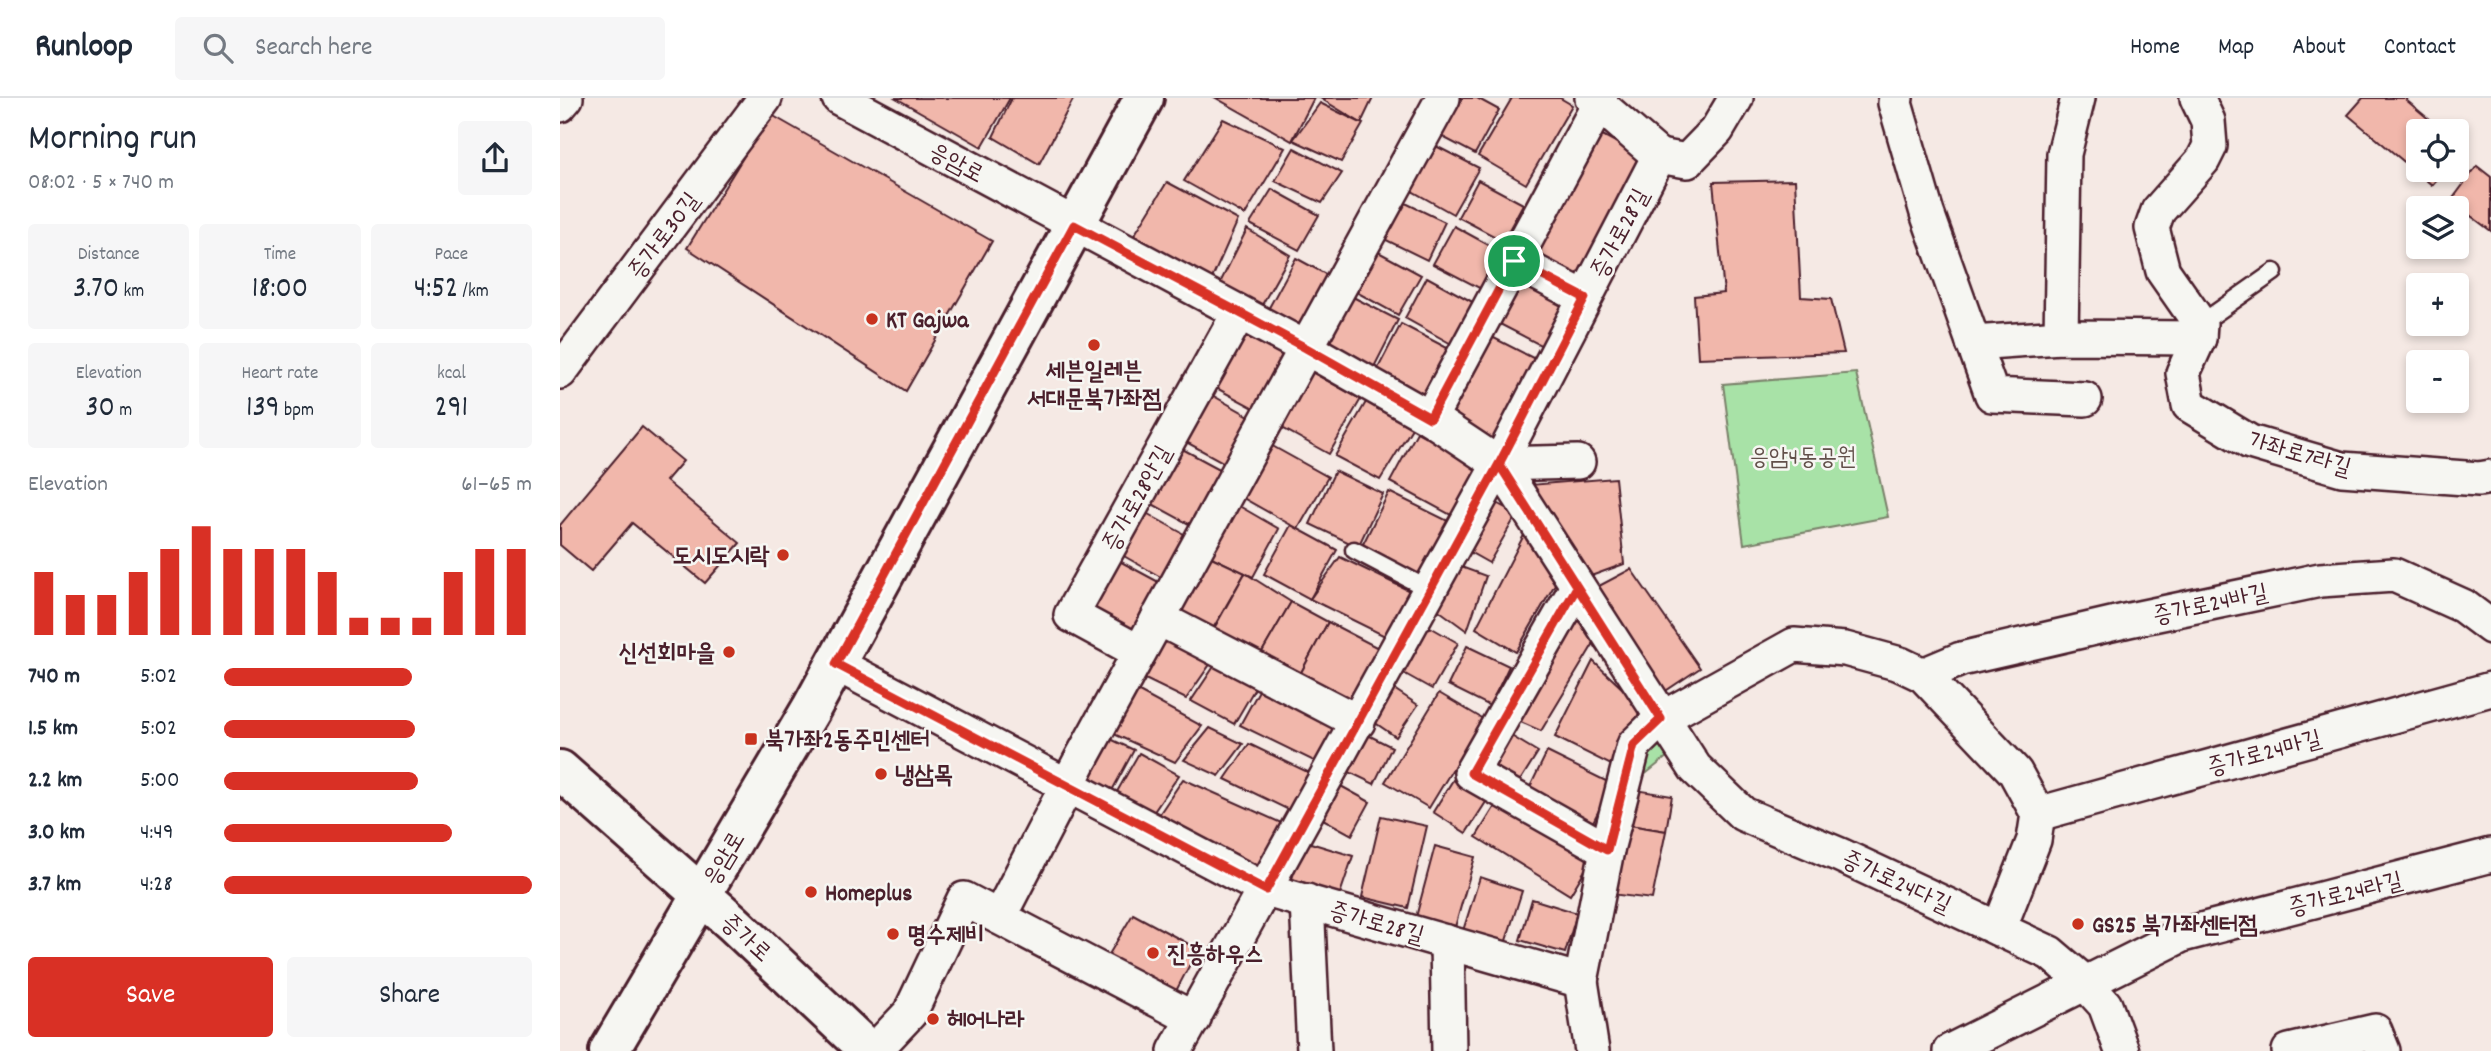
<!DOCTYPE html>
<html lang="en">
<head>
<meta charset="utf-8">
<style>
  body { margin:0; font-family:Dekko,"Poor Story",sans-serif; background:#f6f6f7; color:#1f2937; height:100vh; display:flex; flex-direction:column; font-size:26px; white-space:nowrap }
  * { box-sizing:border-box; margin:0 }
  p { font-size:23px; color:#747a83 }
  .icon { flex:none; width:38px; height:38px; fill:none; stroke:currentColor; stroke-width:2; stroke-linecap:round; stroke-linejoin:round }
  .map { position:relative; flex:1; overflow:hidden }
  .details { display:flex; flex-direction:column; background:#fff; width:560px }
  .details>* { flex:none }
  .tools { position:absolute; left:1846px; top:21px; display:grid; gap:14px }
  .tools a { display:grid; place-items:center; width:63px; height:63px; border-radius:7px; background:#fff; box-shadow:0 4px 10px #0003; font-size:35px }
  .pin { position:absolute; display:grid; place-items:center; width:60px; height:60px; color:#fff; margin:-30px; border:4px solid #fff; border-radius:50%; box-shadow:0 2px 7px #0007 }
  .round { display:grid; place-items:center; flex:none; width:74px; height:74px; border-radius:7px; background:#f6f6f7 }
  .headline { display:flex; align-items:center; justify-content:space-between; height:119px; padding:0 28px }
  h1 { font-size:38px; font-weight:600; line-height:52px }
  .figures { display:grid; grid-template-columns:repeat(3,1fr); gap:10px; height:119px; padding:7px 28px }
  .figures div { display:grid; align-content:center; border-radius:7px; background:#f6f6f7; text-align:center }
  .figures b { font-size:30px; font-weight:600 }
  .figures small { font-size:19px; font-weight:400 }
  .figures p { font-size:19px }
  .chart { height:196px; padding:14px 28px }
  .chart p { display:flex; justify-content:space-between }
  .chart svg { width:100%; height:126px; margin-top:7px; stroke:#d93025; stroke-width:6 }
  .button { display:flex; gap:14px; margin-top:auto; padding:14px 28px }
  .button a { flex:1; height:80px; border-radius:7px; background:#d93025; color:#fff; font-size:28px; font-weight:600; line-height:80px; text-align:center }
  .button a+a { background:#f6f6f7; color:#1f2937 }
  ul { padding:0 28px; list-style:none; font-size:23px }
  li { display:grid; grid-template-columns:112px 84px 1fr; align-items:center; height:52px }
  li i { height:18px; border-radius:9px; background:#d93025 }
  header { display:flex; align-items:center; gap:42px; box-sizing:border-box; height:98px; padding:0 35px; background:#fff; border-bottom:2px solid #e0e1e3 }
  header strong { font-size:33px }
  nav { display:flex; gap:38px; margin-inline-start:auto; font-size:24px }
  .search { width:490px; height:63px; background:#f6f6f7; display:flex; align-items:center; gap:18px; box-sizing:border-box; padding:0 24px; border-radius:7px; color:#747a83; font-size:26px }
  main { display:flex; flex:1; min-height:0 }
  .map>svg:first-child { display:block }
  .green { fill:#a8e2a7; stroke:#798069; stroke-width:2 }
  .building { fill:#f1b7ab; stroke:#4a1f2b; stroke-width:2 }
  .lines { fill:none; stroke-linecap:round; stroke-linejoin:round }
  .lane-casing { stroke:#4a1f2b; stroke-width:21 }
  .street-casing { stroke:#4a1f2b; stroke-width:38 }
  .secondary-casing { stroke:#4a1f2b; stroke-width:44 }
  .lane { stroke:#f6f6f2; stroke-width:16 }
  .street { stroke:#f6f6f2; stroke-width:33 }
  .secondary { stroke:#f6f6f2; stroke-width:38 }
  .route-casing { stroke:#fff; stroke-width:14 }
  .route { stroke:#d93025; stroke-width:9 }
  .poi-dot { fill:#c8321e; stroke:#f6f6f2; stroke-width:2.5 }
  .labels { text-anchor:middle; stroke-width:5; stroke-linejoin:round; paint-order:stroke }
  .street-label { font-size:24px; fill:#4a1f2b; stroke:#f6f6f2 }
  .poi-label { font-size:24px; font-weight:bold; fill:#4a1f2b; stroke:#f6f6f2; text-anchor:start }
  .park-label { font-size:24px; fill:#62504a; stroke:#f6f6f2 }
</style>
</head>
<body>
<header>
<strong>Runloop</strong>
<div class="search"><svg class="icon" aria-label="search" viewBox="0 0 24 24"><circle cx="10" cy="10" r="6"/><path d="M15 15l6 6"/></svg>Search here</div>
<nav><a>Home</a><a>Map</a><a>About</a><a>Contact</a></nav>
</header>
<main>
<section class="details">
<div class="headline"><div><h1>Morning run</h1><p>08:02 · 5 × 740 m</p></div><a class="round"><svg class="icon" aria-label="share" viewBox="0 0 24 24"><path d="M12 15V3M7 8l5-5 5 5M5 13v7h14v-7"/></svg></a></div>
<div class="figures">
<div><p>Distance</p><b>3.70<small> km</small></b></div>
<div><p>Time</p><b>18:00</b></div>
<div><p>Pace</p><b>4:52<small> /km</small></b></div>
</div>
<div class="figures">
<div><p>Elevation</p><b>30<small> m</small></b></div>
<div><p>Heart rate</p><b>139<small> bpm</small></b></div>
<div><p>kcal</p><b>291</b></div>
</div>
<div class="chart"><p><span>Elevation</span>61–65 m</p>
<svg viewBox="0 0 160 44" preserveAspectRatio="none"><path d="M5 44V22M15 44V30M25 44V30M35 44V22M45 44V14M55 44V6M65 44V14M75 44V14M85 44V14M95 44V22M105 44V38M115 44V38M125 44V38M135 44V22M145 44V14M155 44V14"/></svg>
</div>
<ul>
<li><b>740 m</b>5:02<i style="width:61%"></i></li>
<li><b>1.5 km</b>5:02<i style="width:62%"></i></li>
<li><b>2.2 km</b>5:00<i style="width:63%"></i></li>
<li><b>3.0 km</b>4:49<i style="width:74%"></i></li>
<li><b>3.7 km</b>4:28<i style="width:100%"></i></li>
</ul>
<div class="button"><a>Save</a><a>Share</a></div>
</section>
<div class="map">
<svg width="1931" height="953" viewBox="0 0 1931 953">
  <rect width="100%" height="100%" fill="#f5e9e4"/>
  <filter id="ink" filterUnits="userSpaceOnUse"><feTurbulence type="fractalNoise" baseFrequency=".0143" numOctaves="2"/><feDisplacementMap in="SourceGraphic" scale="14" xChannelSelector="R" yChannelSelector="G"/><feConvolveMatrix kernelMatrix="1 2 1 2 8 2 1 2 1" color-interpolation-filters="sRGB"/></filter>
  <g filter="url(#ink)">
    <!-- green -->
    <g class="green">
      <polygon points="1296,275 1328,419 1184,446 1163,286"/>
      <polygon points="1093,628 1108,658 1083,678 1074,647"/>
    </g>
    <!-- building -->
    <g class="building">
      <polygon points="336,0 450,0 422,49"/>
      <polygon points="452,0 514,0 479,66 433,39"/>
      <polygon points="656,0 754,0 732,43"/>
      <polygon points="760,0 813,0 801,25"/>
      <polygon points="897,0 917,0 939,12 915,56 877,36"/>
      <polygon points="952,0 1000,0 1012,7 966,86 918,58"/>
      <polygon points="1803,0 1848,0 1846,2 1883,33 1858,33 1858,72 1885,72 1872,87 1788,17"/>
      <polygon points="760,5 803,26 781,64 733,42"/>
      <polygon points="210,16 432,143 346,293 127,150"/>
      <polygon points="663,21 725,50 685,117 624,83"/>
      <polygon points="1037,34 1087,61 1020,188 969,161"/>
      <polygon points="868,44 919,70 893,116 845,89"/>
      <polygon points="734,50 782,75 762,105 715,83"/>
      <polygon points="1917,68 1931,79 1931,133 1891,103"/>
      <polygon points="918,82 963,106 943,143 898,119"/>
      <polygon points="1235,82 1241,199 1271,201 1284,255 1138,260 1134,198 1164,195 1153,84"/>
      <polygon points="607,84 678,122 651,183 570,144"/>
      <polygon points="712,91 759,117 739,152 690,126"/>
      <polygon points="835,100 885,124 867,162 816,137"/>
      <polygon points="894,128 947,157 927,194 873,166"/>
      <polygon points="687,131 730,157 698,214 657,191"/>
      <polygon points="811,150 861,177 838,217 789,190"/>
      <polygon points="736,160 771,179 744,237 705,217"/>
      <polygon points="958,177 1012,204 988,251 934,223"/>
      <polygon points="867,179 918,207 895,248 845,220"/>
      <polygon points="787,196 838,222 813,271 762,245"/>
      <polygon points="680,226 734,254 701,314 647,285"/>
      <polygon points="841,226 891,252 864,304 814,278"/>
      <polygon points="924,235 977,262 932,347 880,320"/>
      <polygon points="748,272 801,301 769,356 717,327"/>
      <polygon points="643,292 696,322 670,368 617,339"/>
      <polygon points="806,304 852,330 820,382 775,358"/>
      <polygon points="82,329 123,363 106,383 180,445 145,485 72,425 31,473 0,447 0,427"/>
      <polygon points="857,334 928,372 900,422 830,384"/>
      <polygon points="707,345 768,379 738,431 678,397"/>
      <polygon points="615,347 667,375 636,430 585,402"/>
      <polygon points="775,373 823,396 798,449 750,426"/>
      <polygon points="1055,380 1064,466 1031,478 969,387"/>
      <polygon points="829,394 894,426 865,482 801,450"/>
      <polygon points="933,403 957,416 929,465 906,452"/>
      <polygon points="674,405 719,431 693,479 645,456"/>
      <polygon points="579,411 631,440 606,482 555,453"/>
      <polygon points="731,427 777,452 750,501 704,476"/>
      <polygon points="965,435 995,486 956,554 916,530"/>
      <polygon points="645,456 685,475 651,534 613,512"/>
      <polygon points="552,459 606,488 576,541 523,511"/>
      <polygon points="780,459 858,497 833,542 750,501"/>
      <polygon points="893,466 926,478 907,533 877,511"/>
      <polygon points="1071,471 1140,570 1098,598 1039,488"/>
      <polygon points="685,475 731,504 698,561 652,534"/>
      <polygon points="731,504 768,524 737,582 698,561"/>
      <polygon points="1015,516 1034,545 981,633 956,622"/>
      <polygon points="768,524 826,554 795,612 737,582"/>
      <polygon points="865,526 898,545 872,591 838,572"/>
      <polygon points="602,535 653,562 626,601 579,578"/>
      <polygon points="907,548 949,568 930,608 888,587"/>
      <polygon points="1033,563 1082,609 1053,668 995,639"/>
      <polygon points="657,564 698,585 674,626 631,603"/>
      <polygon points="702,587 780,627 760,666 680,627"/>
      <polygon points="568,588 642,628 615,664 543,631"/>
      <polygon points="834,591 858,607 836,639 811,622"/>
      <polygon points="879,595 923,621 869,710 825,684"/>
      <polygon points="650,630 683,646 659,678 624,662"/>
      <polygon points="804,635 832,649 814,686 785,672"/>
      <polygon points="948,636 978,654 958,686 929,668"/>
      <polygon points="542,637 574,652 548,700 516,683"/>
      <polygon points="689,646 754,677 735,715 665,681"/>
      <polygon points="987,654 1052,686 1033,724 968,693"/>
      <polygon points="579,655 619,677 591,718 554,699"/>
      <polygon points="623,681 728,728 703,777 594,724"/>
      <polygon points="893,682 926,704 906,735 873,714"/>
      <polygon points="779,687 810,704 792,737 761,720"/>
      <polygon points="1070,691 1112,698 1106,733 1063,726"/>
      <polygon points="940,700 1034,757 1010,797 916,739"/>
      <polygon points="821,718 867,728 848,810 802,799"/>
      <polygon points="1063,726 1106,733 1092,801 1050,796"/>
      <polygon points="744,743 793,758 780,796 732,781"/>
      <polygon points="875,748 915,759 895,829 856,819"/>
      <polygon points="920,779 962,793 943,852 901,839"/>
      <polygon points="972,801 1017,815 1005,855 960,842"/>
      <polygon points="573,816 638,851 615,895 548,858"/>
    </g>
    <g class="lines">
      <!-- lane casing -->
      <g class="lane-casing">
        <g id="lane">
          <polyline points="1640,226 1714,174"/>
          <polyline points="794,452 870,492"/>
        </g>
      </g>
      <!-- street casing -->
      <g class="street-casing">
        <g id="street">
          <polyline points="279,0 746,250 870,320 939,366 1135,670 1183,716 1280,757 1490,855 1524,884 1545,907 1562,953"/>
          <polyline points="1032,0 1099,58"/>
          <polyline points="1336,0 1335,5 1367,115 1432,297 1525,301"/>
          <polyline points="1637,0 1648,23 1650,48 1643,62 1598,113 1592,130 1603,173 1640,226 1639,240 1623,275 1629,307 1690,344 1782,371 1919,381 1931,379"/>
          <polyline points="0,7 6,0"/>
          <polyline points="1099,58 1127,63 1157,32 1176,0"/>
          <polyline points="954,163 1025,200"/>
          <polyline points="1501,239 1504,56 1518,0"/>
          <polyline points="1413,245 1501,239 1639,240"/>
          <polyline points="0,274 205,0"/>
          <polyline points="870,320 1039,6"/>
          <polyline points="939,366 1018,364"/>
          <polyline points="1017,489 911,675 1047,752"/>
          <polyline points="598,520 798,624"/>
          <polyline points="579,554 511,517 679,215"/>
          <polyline points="276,566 706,792 1021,883"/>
          <polyline points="1363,577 1401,561 1569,522 1760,482 1834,477 1903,508 1931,529"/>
          <polyline points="1478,716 1931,591"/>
          <polyline points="747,803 754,953"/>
          <polyline points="439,819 520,663 883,0"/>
          <polyline points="887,844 889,953"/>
          <polyline points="314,953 350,915 404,801 634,921"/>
          <polyline points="615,953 939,366 1099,58"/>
          <polyline points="1032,953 1021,883 1047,752 1074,647 1101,621 1234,547 1285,551 1340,566 1363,577 1455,674 1478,716 1474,742 1439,831"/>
          <polyline points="1390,953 1622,837 1931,757"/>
          <polyline points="1729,953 1815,933 1823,953"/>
        </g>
      </g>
      <!-- secondary casing -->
      <g class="secondary-casing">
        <g id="secondary">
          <polyline points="0,672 172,824 309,953"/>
          <polyline points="49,953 251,611 584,0"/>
        </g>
      </g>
      <!-- lane -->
      <use href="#lane" class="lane"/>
      <!-- street -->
      <use href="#street" class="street"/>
      <!-- secondary -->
      <use href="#secondary" class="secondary"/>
    </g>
  </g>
  <g class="lines" filter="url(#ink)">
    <!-- route casing -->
    <g class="route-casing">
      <polyline id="route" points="954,163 870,320 746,250 514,127 276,566 706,792 939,366 1101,621 1074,647 1047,752 911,675 1017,489 939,366 1025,200 954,163"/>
    </g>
    <!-- route -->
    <use href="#route" class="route"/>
  </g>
  <!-- markers -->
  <g class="poi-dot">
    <circle cx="312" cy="221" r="7"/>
    <circle cx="534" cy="247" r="7"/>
    <circle cx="223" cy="457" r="7"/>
    <circle cx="169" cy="554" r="7"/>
    <rect x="184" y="634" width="14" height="14" rx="3.5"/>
    <circle cx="321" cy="676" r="7"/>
    <circle cx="251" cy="794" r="7"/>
    <circle cx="1518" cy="826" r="7"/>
    <circle cx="333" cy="836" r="7"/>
    <circle cx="593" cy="855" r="7"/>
    <circle cx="373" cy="921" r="7"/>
  </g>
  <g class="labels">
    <!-- street labels -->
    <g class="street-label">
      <text transform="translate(397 64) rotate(28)" y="8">응암로</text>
      <text transform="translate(1059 135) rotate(-62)" y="8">증가로28길</text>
      <text transform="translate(103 137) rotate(-53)" y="8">증가로30길</text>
      <text transform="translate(1740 355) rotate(16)" y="8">가좌로7라길</text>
      <text transform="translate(576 400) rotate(-61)" y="8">증가로28안길</text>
      <text transform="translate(1650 505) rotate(-12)" y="8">증가로24바길</text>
      <text transform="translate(1704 654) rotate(-15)" y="8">증가로24마길</text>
      <text transform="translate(163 760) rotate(-59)" y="8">응암로</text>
      <text transform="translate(1337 783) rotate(25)" y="8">증가로24다길</text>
      <text transform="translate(1785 795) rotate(-14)" y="8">증가로24라길</text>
      <text transform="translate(817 824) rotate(16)" y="8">증가로28길</text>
      <text transform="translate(187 839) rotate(42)" y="8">증가로</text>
    </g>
    <!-- poi labels -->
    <g class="poi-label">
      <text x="326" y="229">KT Gajwa</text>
      <text x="534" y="280" text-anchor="middle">세븐일레븐<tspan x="534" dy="28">서대문북가좌점</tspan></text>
      <text x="209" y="465" text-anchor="end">도시도시락</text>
      <text x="155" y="562" text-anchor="end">신선회마을</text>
      <text x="205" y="649">북가좌2동주민센터</text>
      <text x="335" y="684">냉삼목</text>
      <text x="265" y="802">Homeplus</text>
      <text x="1532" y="834">GS25 북가좌센터점</text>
      <text x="347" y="844">명수제비</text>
      <text x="607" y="863">진흥하우스</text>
      <text x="387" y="929">헤어나라</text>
    </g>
    <!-- park labels -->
    <g class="park-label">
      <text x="1243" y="366">응암4동공원</text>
    </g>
  </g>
</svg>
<div class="tools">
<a><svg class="icon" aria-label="locate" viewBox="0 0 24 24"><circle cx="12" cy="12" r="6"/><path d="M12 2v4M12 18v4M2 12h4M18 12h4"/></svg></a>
<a><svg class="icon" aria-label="layers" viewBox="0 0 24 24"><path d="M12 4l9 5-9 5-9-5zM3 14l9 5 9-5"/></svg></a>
<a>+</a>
<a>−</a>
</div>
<div class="pin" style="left:954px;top:163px;background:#1e9e55"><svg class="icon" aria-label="arrive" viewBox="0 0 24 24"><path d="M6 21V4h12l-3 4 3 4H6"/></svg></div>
</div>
</main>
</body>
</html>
